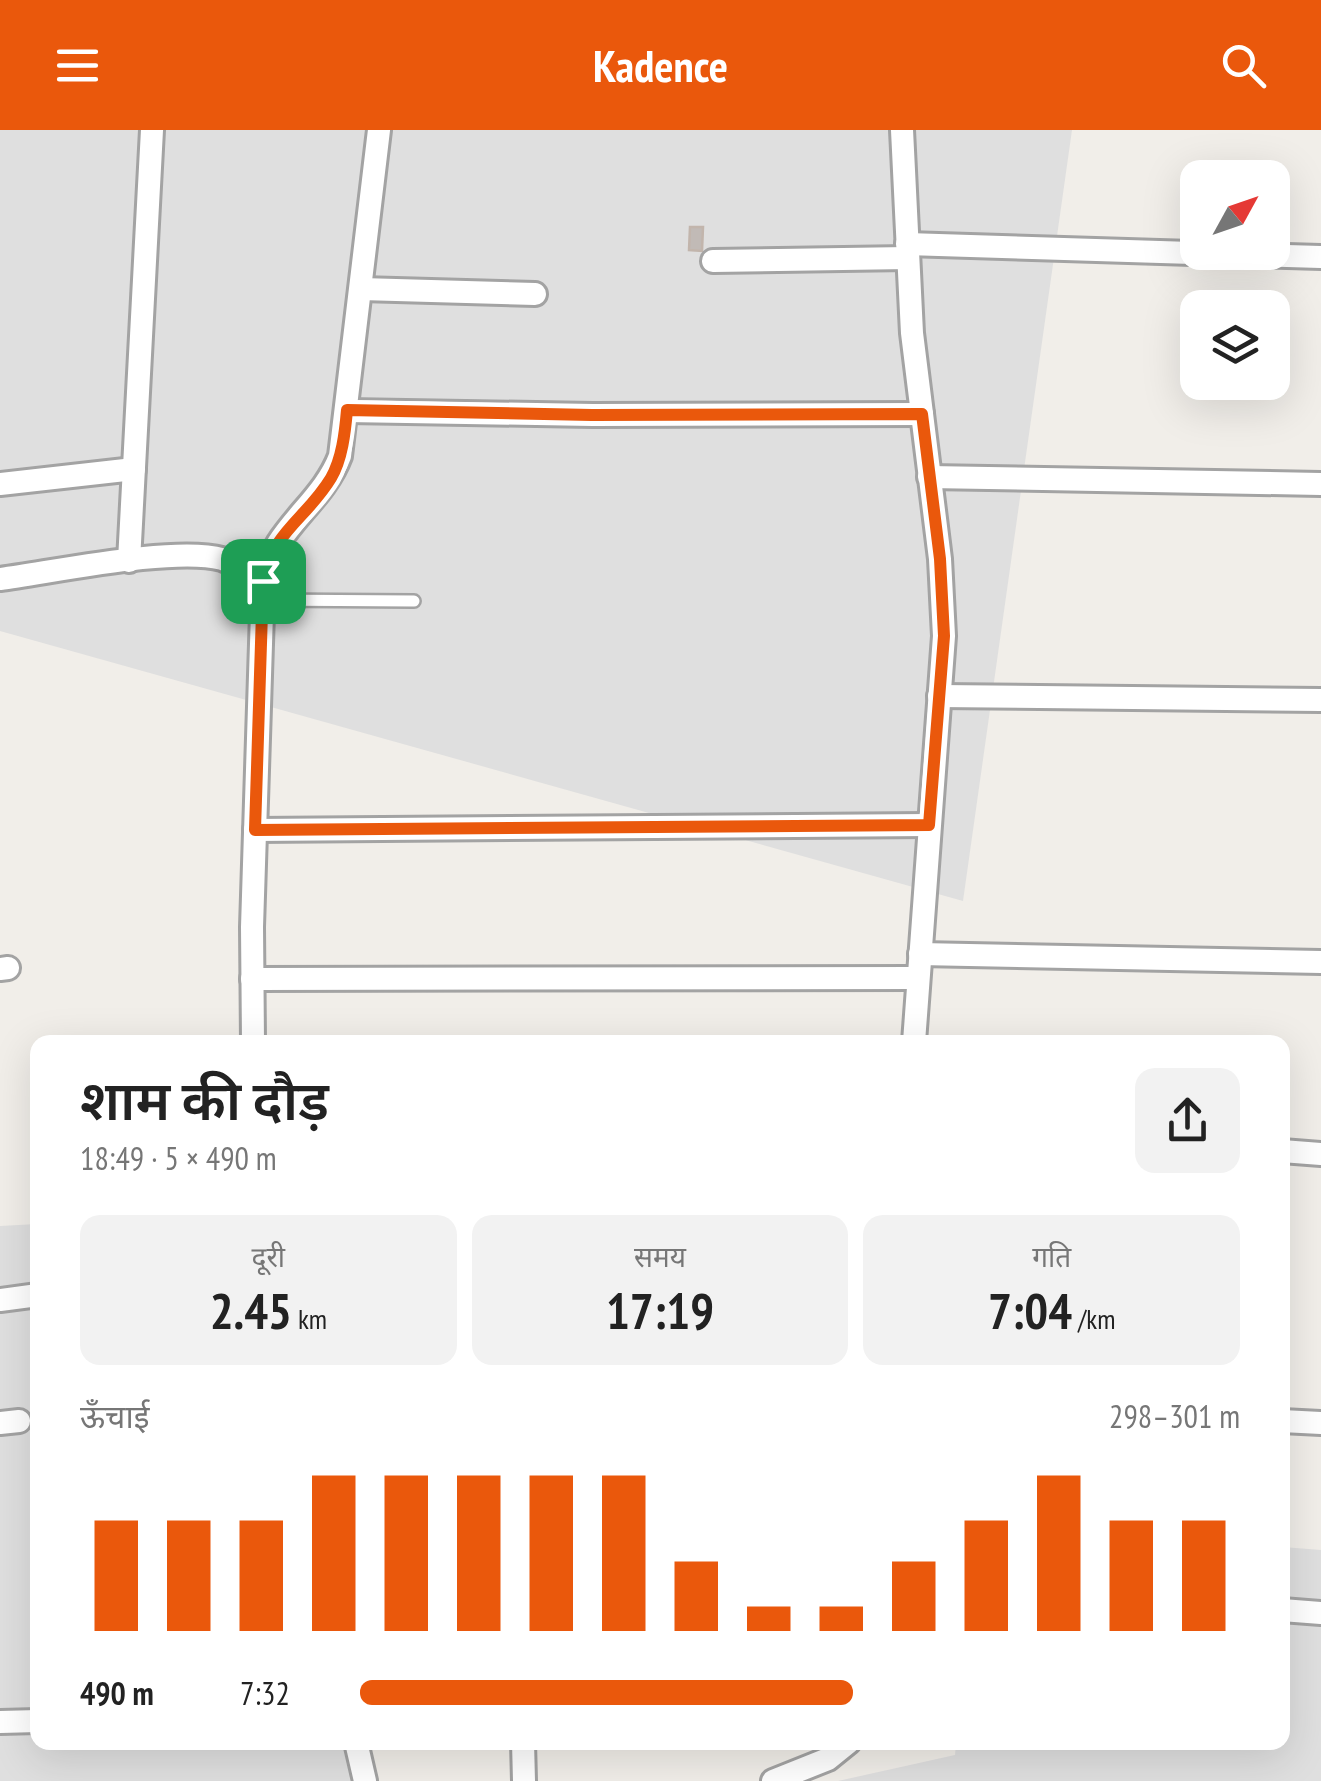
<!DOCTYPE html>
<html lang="hi">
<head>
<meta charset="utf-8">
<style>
  body { margin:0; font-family:"PT Sans Narrow","Noto Sans Devanagari",sans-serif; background:#f2f2f2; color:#222; height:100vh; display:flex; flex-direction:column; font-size:38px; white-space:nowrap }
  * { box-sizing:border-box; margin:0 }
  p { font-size:32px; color:#767676 }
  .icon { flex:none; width:55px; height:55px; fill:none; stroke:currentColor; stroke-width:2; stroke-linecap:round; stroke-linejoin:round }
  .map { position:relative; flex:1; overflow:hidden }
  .side { position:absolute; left:30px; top:905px; width:1260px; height:715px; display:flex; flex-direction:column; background:#fff; border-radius:20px; box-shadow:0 10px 40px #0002 }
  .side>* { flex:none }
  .needle { width:65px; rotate:50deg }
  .buttons { position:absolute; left:1180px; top:30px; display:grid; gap:20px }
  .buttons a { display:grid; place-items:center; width:110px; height:110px; border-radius:20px; background:#fff; box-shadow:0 10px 40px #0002; font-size:50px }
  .pin { position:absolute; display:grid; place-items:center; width:85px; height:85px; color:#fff; margin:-42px; border-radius:20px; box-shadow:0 5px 15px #0006 }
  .round { display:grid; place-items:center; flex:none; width:105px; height:105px; border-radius:20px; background:#f2f2f2 }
  .overview { display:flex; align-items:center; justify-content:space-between; height:170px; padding:0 50px }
  h1 { font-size:55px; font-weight:600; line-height:75px }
  .metrics { display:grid; grid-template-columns:repeat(3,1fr); gap:15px; height:170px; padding:10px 50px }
  .metrics div { display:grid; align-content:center; border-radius:20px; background:#f2f2f2; text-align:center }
  .metrics b { font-size:50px; font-weight:600 }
  .metrics small { font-size:28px; font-weight:400 }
  .metrics p { font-size:28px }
  .chart { height:280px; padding:20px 50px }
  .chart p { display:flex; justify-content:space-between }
  .chart svg { width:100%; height:180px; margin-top:10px; stroke:#ea580c; stroke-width:6 }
  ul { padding:0 50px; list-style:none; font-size:32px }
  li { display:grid; grid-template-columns:160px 120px 1fr; align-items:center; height:75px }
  li i { height:25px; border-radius:12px; background:#ea580c }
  header { display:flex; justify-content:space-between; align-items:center; height:130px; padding:0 50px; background:#ea580c; color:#fff; font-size:45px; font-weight:600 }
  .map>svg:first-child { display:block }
  .residential { fill:#dfdfdf }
  .building { fill:#c1bab6; stroke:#c2b5ac; stroke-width:2.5 }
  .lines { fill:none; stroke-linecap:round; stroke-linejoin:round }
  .service-casing { stroke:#a3a3a3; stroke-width:16 }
  .minor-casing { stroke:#a3a3a3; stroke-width:28 }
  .service { stroke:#fff; stroke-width:11 }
  .minor { stroke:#fff; stroke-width:22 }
  .route-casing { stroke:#fff; stroke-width:20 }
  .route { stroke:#ea580c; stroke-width:12 }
</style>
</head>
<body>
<header><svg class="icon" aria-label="menu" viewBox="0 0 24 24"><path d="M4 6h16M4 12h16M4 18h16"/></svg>Kadence<svg class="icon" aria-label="search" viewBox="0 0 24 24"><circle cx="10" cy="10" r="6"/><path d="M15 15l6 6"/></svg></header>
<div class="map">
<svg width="1321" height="1651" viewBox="0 0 1321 1651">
  <rect width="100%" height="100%" fill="#f1eee9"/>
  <!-- residential -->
  <g class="residential">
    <polygon points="0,0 1072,0 963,771 0,501"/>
    <polygon points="37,1094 38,1612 344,1613 365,1651 0,1651 0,1096"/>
    <polygon points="1283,1417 1321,1420 1321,1651 838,1651 955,1625 956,1613 1282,1612"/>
  </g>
  <!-- building -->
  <polygon class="building" points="690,97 703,97 702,121 689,120"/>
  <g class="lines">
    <!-- service casing -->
    <g class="service-casing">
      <polyline id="service" points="262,470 414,471"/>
    </g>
    <!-- minor casing -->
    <g class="minor-casing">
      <g id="minor">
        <polyline points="902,0 912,203 940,429 944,506 914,912"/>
        <polyline points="907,114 1321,127"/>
        <polyline points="713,131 908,128"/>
        <polyline points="361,159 535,164"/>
        <polyline points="347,281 593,285 922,284"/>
        <polyline points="929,347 1321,354"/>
        <polyline points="0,354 134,339"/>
        <polyline points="129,431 152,0"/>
        <path d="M0,449C53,442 175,416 222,429C236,434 250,444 263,451"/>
        <polyline points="939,566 1321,570"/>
        <polyline points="255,700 929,695"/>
        <polyline points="920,824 1321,832"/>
        <polyline points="0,839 8,838"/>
        <polyline points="252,849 918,848"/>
        <path d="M253,912L252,797L263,451C272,399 322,374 340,326L379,0"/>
        <polyline points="1282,1021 1321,1024"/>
        <polyline points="0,1170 38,1165"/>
        <polyline points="1282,1291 1321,1293"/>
        <polyline points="0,1293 19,1291"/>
        <polyline points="1282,1480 1321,1483"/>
        <polyline points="0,1592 38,1591"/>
        <polyline points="356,1612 365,1651"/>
        <polyline points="523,1612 524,1651"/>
        <polyline points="773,1651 828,1629 849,1612"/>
      </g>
    </g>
    <!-- service -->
    <use href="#service" class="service"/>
    <!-- minor -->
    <use href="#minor" class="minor"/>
  </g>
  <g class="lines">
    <!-- route casing -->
    <g class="route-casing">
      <path id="route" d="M347,280L592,285L922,284L940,429L944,506L929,695L255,700L263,451C272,402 307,388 331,348C342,329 345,303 347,280Z"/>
    </g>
    <!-- route -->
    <use href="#route" class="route"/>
  </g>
</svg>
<div class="buttons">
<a><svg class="needle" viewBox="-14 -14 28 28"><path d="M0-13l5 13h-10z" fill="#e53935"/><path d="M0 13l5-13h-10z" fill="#767676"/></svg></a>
<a><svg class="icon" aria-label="layers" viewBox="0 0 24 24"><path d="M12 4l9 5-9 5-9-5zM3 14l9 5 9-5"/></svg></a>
</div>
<div class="pin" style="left:263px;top:451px;background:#1e9e55"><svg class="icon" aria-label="arrive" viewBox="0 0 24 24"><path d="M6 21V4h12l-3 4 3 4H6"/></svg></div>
<section class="side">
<div class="overview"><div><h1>शाम की दौड़</h1><p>18:49 · 5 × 490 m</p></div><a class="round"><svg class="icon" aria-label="share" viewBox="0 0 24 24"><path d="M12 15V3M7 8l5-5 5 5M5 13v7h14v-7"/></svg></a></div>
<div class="metrics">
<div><p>दूरी</p><b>2.45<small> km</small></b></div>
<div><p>समय</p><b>17:19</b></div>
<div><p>गति</p><b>7:04<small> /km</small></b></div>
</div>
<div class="chart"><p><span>ऊँचाई</span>298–301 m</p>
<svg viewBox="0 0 160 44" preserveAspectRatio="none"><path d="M5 44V17M15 44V17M25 44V17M35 44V6M45 44V6M55 44V6M65 44V6M75 44V6M85 44V27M95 44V38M105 44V38M115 44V27M125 44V17M135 44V6M145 44V17M155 44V17"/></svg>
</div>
<ul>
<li><b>490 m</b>7:32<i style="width:56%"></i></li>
</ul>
</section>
</div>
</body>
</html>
